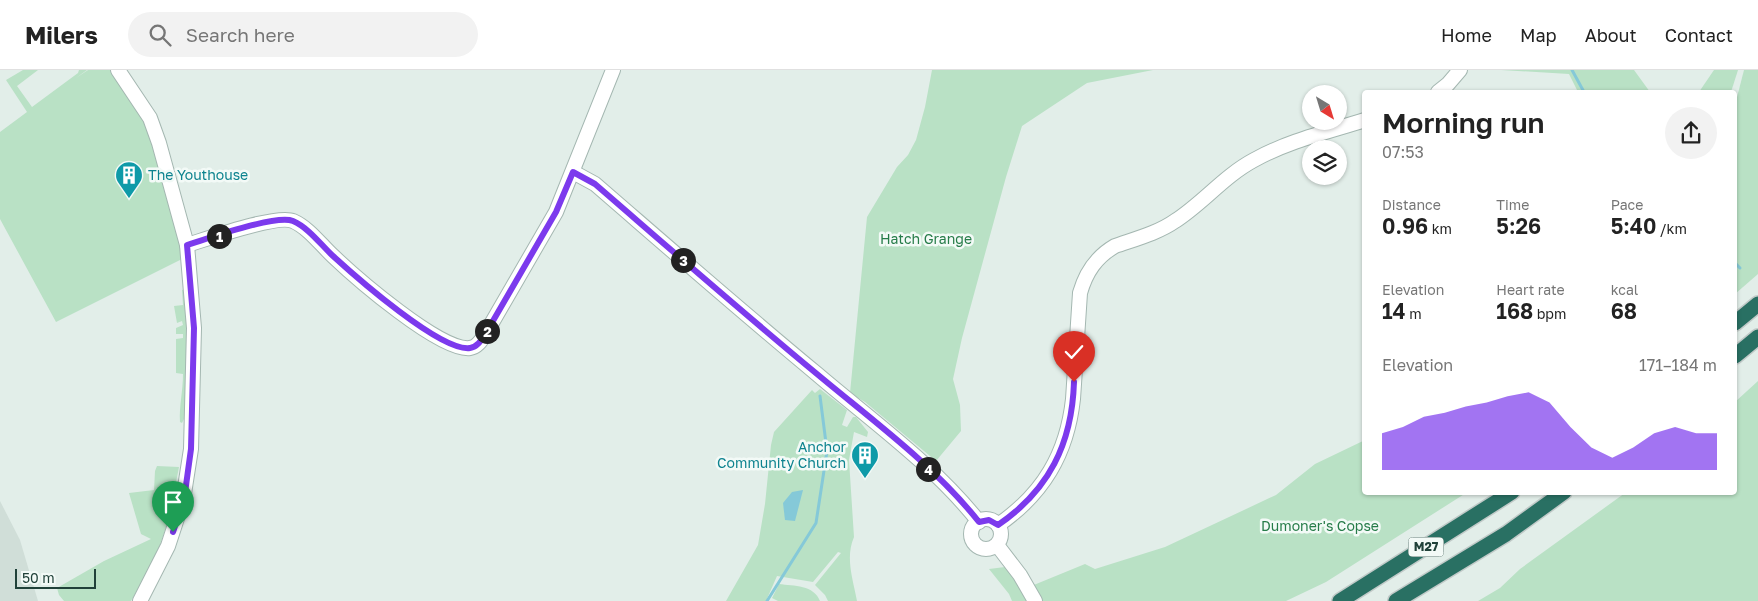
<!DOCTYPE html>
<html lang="en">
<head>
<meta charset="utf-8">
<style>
  body { margin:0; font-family:"Golos Text",sans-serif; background:#f2f2f2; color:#222; height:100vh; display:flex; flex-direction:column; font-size:19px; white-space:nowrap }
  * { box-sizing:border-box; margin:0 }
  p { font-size:16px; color:#767676 }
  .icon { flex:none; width:28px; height:28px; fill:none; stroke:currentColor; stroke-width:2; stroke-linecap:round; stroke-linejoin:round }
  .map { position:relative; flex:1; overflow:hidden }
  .sheet { position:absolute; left:1362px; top:20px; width:375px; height:405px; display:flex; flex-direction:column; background:#fff; border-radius:5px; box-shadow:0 1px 4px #0004 }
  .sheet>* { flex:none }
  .needle { width:32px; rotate:142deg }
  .fabs { position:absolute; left:1302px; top:15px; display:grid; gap:10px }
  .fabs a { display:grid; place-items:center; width:45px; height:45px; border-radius:50%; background:#fff; box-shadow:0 1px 4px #0004; font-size:25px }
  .scale { position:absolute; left:15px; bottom:12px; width:81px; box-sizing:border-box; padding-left:5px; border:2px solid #204139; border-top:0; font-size:14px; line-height:18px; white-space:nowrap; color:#204139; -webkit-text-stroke:4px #f3faf7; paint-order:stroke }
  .pin { position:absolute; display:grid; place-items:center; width:42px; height:42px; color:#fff; margin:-51px -21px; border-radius:50% 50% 50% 0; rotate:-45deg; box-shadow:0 0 5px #0007 }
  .pin .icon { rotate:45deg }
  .km { position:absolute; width:25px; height:25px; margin:-12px; border-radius:50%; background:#222; color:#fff; font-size:14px; line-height:25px; text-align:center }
  .round { display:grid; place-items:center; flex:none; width:52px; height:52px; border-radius:26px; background:#f2f2f2 }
  .overview { display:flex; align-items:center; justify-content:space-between; height:85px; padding:0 20px }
  h1 { font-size:28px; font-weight:600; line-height:38px }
  .stats { display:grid; grid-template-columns:repeat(3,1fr); gap:8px; height:85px; padding:5px 20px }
  .stats div { display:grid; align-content:center }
  .stats b { font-size:21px; font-weight:600 }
  .stats small { font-size:14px; font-weight:400 }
  .stats p { font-size:14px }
  .chart { height:140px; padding:10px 20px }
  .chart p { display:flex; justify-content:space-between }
  .chart svg { width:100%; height:90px; margin-top:5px; fill:#7c3aed; opacity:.7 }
  header { display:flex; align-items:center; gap:30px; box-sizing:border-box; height:70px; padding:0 25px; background:#fff; border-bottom:1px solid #e0e0e0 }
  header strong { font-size:24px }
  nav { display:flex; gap:28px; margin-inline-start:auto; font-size:18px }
  .search { width:350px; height:45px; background:#f2f2f2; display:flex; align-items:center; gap:12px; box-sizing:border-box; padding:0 18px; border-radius:28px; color:#767676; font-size:19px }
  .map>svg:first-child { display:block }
  .built { fill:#d0ded8 }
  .green { fill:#b9e1c5 }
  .water { fill:#85c9d8 }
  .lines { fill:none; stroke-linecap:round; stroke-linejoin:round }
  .stream { stroke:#85c9d8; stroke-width:3 }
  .tertiary-casing { stroke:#a4b7b1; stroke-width:16 }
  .motorway-casing { stroke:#c1cac8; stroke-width:18 }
  .tertiary { stroke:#fff; stroke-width:14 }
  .motorway { stroke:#297063; stroke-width:15 }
  .route-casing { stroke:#fff; stroke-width:10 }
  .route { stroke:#7c3aed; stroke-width:6 }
  .labels { text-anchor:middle; stroke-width:5; stroke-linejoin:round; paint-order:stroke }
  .shield { fill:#f3faf7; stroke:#5f7872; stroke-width:1 }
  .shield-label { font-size:12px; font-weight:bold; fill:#204139 }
  .culture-label { font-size:14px; fill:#0d838f; stroke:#f3faf7; text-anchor:start }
  .park-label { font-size:14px; fill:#267c49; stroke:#f3faf7 }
</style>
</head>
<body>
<header>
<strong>Milers</strong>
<div class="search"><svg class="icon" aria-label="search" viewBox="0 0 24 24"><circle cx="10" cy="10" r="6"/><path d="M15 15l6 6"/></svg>Search here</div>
<nav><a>Home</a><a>Map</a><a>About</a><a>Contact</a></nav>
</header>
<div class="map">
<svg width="1758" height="531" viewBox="0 0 1758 531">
  <rect width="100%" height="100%" fill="#e2eee9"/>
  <!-- built -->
  <polygon class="built" points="0,431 20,470 38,531 0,531"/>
  <!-- green -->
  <g class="green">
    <polygon points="23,0 38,0 17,16 32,37 78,3 79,0 87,0 76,8 88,0 110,0 146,50 180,173 182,189 56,252 0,149 0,62 27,42 6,10"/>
    <polygon points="932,0 1153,0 1087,13 1022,56 1006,107 962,268 953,309 960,335 961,361 936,391 865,332 850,323 867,147 897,97 908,85 916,70 925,37"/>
    <polygon points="1501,0 1634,0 1650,22 1578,22 1569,4"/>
    <polygon points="1714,0 1738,0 1731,22 1699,22"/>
    <polygon points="1744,0 1758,0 1758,204 1735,224 1735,35"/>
    <path d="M186,219C188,263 187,305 184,349L182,353L180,352C179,336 183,321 183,304L176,303V269L183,268V264H176V258L183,255L182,251L177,253L174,236L183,235L182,220Z"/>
    <polygon points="1758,311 1758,531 1478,531 1500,518 1520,499 1625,423 1735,422 1735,332"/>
    <path d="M820,319L847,340L842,355L847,357L853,347H856L868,362L867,367L854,362L849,390L854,467C845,488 853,509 857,531H828L825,525L815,515L841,483L838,482L813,512L777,506L766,531H726L758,475L765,434L771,375L774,362L812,320L815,323Z"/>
    <polygon points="1365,370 1365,422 1466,423 1326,512 1286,531 1012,531 1009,524 989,499 1005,497 1024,519 1085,494 1095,499 1165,477 1276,425 1315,394"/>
    <path d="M157,396L179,397C174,422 170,448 161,472C154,493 142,512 131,531H64L59,525L57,518L104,491L151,469L141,464L129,423L154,420L155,401Z"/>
    <path d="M779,514C794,516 814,515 820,531H778L772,528Z"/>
  </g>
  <!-- water -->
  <polygon class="water" points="803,420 795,451 785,450 783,433 792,422"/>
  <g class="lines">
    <!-- stream -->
    <g class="stream">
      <polyline points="1572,0 1584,22"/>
      <polyline points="1735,193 1740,198"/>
      <polyline points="767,531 816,453 827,381 820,326"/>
    </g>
    <!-- tertiary casing -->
    <g class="tertiary-casing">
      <g id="tertiary">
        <polyline points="118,0 150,48 159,73 187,175 194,258 191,379 183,430 168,476 140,531"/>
        <polyline points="1438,22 1448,14 1460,0"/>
        <path d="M573,102L595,114C669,178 742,242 817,304C872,351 934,395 979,452"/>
        <path d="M187,175C207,169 277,144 293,151C309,158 321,175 333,186C355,207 441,282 470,278C478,277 482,269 486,263L556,142L613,0"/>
        <circle cx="986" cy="464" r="15"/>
        <path d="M998,455C1043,424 1067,384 1073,329L1080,223C1086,202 1096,187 1115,176C1135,169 1158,163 1175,151C1203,133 1224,106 1254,90C1288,71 1327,62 1365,50"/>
        <polyline points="997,475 1020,505 1035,531"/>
      </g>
    </g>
    <!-- motorway casing -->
    <g class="motorway-casing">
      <g id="motorway">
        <polyline points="1735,253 1758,234"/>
        <polyline points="1735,286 1758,267"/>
        <polyline points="1340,531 1512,422"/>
        <polyline points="1396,531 1506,464 1564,422"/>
      </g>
    </g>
    <!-- tertiary -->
    <use href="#tertiary" class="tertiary"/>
    <!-- motorway -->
    <use href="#motorway" class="motorway"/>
  </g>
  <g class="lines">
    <!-- route casing -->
    <g class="route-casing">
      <path id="route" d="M173,462L184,430L191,379L194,258L187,175C207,169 276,144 293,151C309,158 321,175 333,186C356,207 441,282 470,278C478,277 482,269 486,263L556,142L573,102L595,114C669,178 742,242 817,304C872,350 934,395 979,452L989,450L998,455C1049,420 1072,374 1074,312"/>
    </g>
    <!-- route -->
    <use href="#route" class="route"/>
  </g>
  <!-- icons -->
  <defs>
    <g id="building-pin" transform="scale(1.4375)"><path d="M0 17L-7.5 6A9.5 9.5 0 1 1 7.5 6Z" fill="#0f9aa8" stroke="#f3faf7"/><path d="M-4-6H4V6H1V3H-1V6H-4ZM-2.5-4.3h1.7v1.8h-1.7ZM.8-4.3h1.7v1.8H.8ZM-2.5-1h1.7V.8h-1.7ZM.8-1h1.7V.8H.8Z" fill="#fff"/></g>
  </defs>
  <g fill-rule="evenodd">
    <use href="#building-pin" x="129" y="105"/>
    <use href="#building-pin" x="865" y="385"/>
  </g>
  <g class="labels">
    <!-- shield labels -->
    <rect class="shield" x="1408.5" y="467.5" width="35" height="19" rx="4"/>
    <g class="shield-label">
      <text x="1426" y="481">M27</text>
    </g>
    <!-- culture labels -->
    <g class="culture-label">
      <text x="148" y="110">The Youthouse</text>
      <text x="846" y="382" text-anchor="end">Anchor<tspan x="846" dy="16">Community Church</tspan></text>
    </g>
    <!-- park labels -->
    <g class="park-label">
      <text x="926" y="174">Hatch Grange</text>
      <text x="1320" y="461">Dumoner's Copse</text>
    </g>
  </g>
</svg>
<div class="fabs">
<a><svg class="needle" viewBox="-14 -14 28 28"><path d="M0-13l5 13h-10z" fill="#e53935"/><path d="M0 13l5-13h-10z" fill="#767676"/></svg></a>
<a><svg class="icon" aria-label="layers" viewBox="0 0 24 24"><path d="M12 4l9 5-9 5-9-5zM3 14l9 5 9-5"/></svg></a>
</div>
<div class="scale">50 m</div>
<div class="pin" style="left:173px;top:462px;background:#1e9e55"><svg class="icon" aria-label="arrive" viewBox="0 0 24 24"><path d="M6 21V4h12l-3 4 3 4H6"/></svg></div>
<div class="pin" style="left:1074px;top:312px;background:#d93025"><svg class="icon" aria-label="check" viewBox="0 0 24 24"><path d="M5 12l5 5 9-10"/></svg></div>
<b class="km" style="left:219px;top:166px">1</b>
<b class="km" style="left:487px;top:261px">2</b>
<b class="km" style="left:683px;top:190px">3</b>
<b class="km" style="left:928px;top:399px">4</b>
<section class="sheet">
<div class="overview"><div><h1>Morning run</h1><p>07:53</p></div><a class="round"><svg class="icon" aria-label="share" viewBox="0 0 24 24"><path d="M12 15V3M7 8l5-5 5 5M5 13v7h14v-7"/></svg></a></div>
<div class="stats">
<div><p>Distance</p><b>0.96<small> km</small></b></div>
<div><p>Time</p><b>5:26</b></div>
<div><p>Pace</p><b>5:40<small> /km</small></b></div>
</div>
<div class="stats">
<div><p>Elevation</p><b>14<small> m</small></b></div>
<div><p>Heart rate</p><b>168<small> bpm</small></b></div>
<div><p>kcal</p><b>68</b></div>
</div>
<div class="chart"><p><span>Elevation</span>171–184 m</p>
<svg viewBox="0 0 160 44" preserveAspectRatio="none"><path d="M0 44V26L10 23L20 18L30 16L40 13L50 11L60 8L70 6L80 11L90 23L100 33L110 38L120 33L130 26L140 23L150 26L160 26V44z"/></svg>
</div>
</section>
</div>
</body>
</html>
